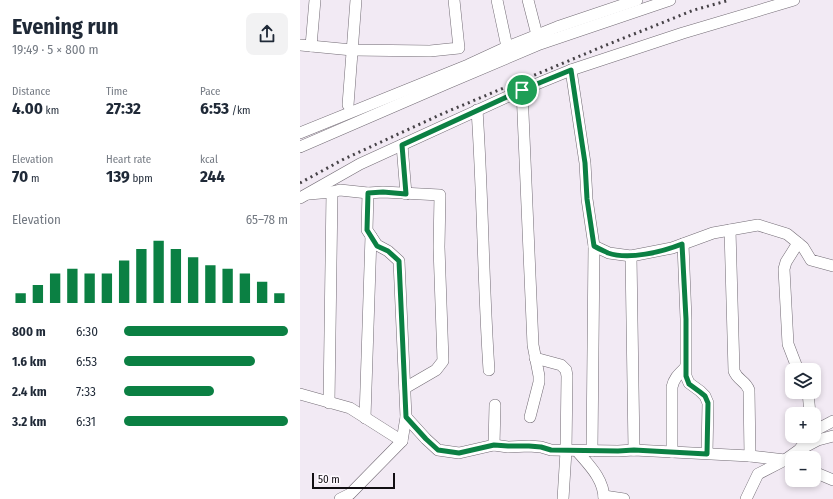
<!DOCTYPE html>
<html lang="en">
<head>
<meta charset="utf-8">
<style>
  body { margin:0; font-family:"Fira Sans Condensed",sans-serif; background:#f2f2f3; color:#1f2937; height:100vh; display:flex; flex-direction:column; font-size:15px; white-space:nowrap }
  * { box-sizing:border-box; margin:0 }
  p { font-size:13px; color:#747a83 }
  .icon { flex:none; width:22px; height:22px; fill:none; stroke:currentColor; stroke-width:2; stroke-linecap:round; stroke-linejoin:round }
  .map { position:relative; flex:1; overflow:hidden }
  .panel { display:flex; flex-direction:column; background:#fff; width:300px }
  .panel>* { flex:none }
  .buttons { position:absolute; left:485px; top:363px; display:grid; gap:8px }
  .buttons a { display:grid; place-items:center; width:36px; height:36px; border-radius:8px; background:#fff; box-shadow:0 2px 6px #0003; font-size:20px }
  .scale { position:absolute; left:12px; bottom:10px; width:83px; box-sizing:border-box; padding-left:4px; border:2px solid #110e12; border-top:0; font-size:11px; line-height:14px; white-space:nowrap; color:#110e12; -webkit-text-stroke:3px #fef9ff; paint-order:stroke }
  .pin { position:absolute; display:grid; place-items:center; width:34px; height:34px; color:#fff; margin:-17px; border:2px solid #fff; border-radius:50%; box-shadow:0 1px 4px #0007 }
  .round { display:grid; place-items:center; flex:none; width:42px; height:42px; border-radius:8px; background:#f2f2f3 }
  .overview { display:flex; align-items:center; justify-content:space-between; height:68px; padding:0 12px }
  h1 { font-size:22px; font-weight:700; line-height:30px }
  .metrics { display:grid; grid-template-columns:repeat(3,1fr); gap:6px; height:68px; padding:4px 12px }
  .metrics div { display:grid; align-content:center }
  .metrics b { font-size:17px; font-weight:700 }
  .metrics small { font-size:11px; font-weight:400 }
  .metrics p { font-size:11px }
  .chart { height:112px; padding:8px 12px }
  .chart p { display:flex; justify-content:space-between }
  .chart svg { width:100%; height:72px; margin-top:4px; stroke:#0b8043; stroke-width:6 }
  ul { padding:0 12px; list-style:none; font-size:13px }
  li { display:grid; grid-template-columns:64px 48px 1fr; align-items:center; height:30px }
  li i { height:10px; border-radius:5px; background:#0b8043 }
  main { display:flex; flex:1; min-height:0 }
  .map>svg:first-child { display:block }
  .lines { fill:none; stroke-linecap:round; stroke-linejoin:round }
  .minor-casing { stroke:#726b74; stroke-width:12 }
  .minor { stroke:#fff; stroke-width:11 }
  .rail { stroke:#464247; stroke-width:3; stroke-dasharray:2 4; stroke-linecap:butt }
  .route-casing { stroke:#fff; stroke-width:8 }
  .route { stroke:#0b8043; stroke-width:5 }
</style>
</head>
<body>
<main>
<section class="panel">
<div class="overview"><div><h1>Evening run</h1><p>19:49 · 5 × 800 m</p></div><a class="round"><svg class="icon" aria-label="share" viewBox="0 0 24 24"><path d="M12 15V3M7 8l5-5 5 5M5 13v7h14v-7"/></svg></a></div>
<div class="metrics">
<div><p>Distance</p><b>4.00<small> km</small></b></div>
<div><p>Time</p><b>27:32</b></div>
<div><p>Pace</p><b>6:53<small> /km</small></b></div>
</div>
<div class="metrics">
<div><p>Elevation</p><b>70<small> m</small></b></div>
<div><p>Heart rate</p><b>139<small> bpm</small></b></div>
<div><p>kcal</p><b>244</b></div>
</div>
<div class="chart"><p><span>Elevation</span>65–78 m</p>
<svg viewBox="0 0 160 44" preserveAspectRatio="none"><path d="M5 44V38M15 44V33M25 44V26M35 44V23M45 44V26M55 44V26M65 44V18M75 44V11M85 44V6M95 44V11M105 44V16M115 44V21M125 44V23M135 44V26M145 44V31M155 44V38"/></svg>
</div>
<ul>
<li><b>800 m</b>6:30<i style="width:100%"></i></li>
<li><b>1.6 km</b>6:53<i style="width:80%"></i></li>
<li><b>2.4 km</b>7:33<i style="width:55%"></i></li>
<li><b>3.2 km</b>6:31<i style="width:100%"></i></li>
</ul>
</section>
<div class="map">
<svg width="533" height="499" viewBox="0 0 533 499">
  <rect width="100%" height="100%" fill="#f2eaf4"/>
  <g class="lines">
    <!-- minor casing -->
    <g class="minor-casing">
      <g id="minor">
        <polyline points="197,0 207,47"/>
        <polyline points="228,0 237,35"/>
        <polyline points="0,45 52,50 130,51 159,48 154,0"/>
        <polyline points="11,46 15,0"/>
        <polyline points="271,70 285,163 287,199 294,246 292,451"/>
        <polyline points="222,90 233,345 239,376 239,382 230,417"/>
        <polyline points="48,105 56,0"/>
        <path d="M177,110C183,197 183,283 189,370"/>
        <polyline points="0,133 168,65 207,47 257,27 337,0"/>
        <polyline points="102,145 106,194"/>
        <polyline points="0,147 148,83 240,44 370,0"/>
        <polyline points="9,194 32,192 40,190 68,193 83,192 140,195 139,247 143,361 136,370 105,388"/>
        <polyline points="0,198 60,164 222,90 271,70 383,33 494,0"/>
        <path d="M430,230L434,371C438,381 445,380 449,390L450,456"/>
        <polyline points="498,243 486,262 484,269 488,344 498,370"/>
        <polyline points="383,244 386,319 386,376 389,383 400,391 405,396 408,403 407,453"/>
        <polyline points="294,246 309,253 331,256 372,248 413,233 458,225 487,234 503,247 511,260 533,266"/>
        <polyline points="331,256 334,450"/>
        <polyline points="235,358 261,365 266,370 267,376 266,451 263,499"/>
        <polyline points="508,392 510,414"/>
        <polyline points="0,394 50,408 102,441"/>
        <polyline points="29,403 32,192"/>
        <polyline points="106,417 126,439 138,450 159,453 194,445 208,447 229,446 241,447 251,450 318,451 334,450 450,456 485,460 492,462"/>
        <polyline points="65,418 71,236"/>
        <polyline points="514,431 533,421"/>
        <polyline points="194,445 195,405"/>
        <polyline points="503,448 518,440 533,436"/>
        <path d="M277,451C289,465 304,479 304,499"/>
        <path d="M372,452V387C374,378 379,374 385,368"/>
        <polyline points="514,472 533,480"/>
        <polyline points="304,496 324,499"/>
        <polyline points="40,499 50,494 102,441 106,417 99,261 88,251 77,245 67,230 68,193"/>
        <polyline points="446,499 458,474 485,460 499,450 510,436"/>
      </g>
    </g>
    <!-- minor -->
    <use href="#minor" class="minor"/>
    <!-- rail -->
    <polyline class="rail" points="0,183 44,159 144,113 304,46 394,10 430,0"/>
  </g>
  <g class="lines">
    <!-- route casing -->
    <g class="route-casing">
      <path id="route" d="M271,70L285,163L287,199L294,246C299,249 304,251 308,253C329,260 362,252 382,244L386,319V376L389,384L400,392L405,396L408,403L407,454L334,450L318,451L251,450L241,447L229,446H208L194,445L159,453L138,450L126,439L106,417L99,261L88,251L77,246L67,230L68,193L83,192L106,194L102,145L222,90Z"/>
    </g>
    <!-- route -->
    <use href="#route" class="route"/>
  </g>
</svg>
<div class="buttons">
<a><svg class="icon" aria-label="layers" viewBox="0 0 24 24"><path d="M12 4l9 5-9 5-9-5zM3 14l9 5 9-5"/></svg></a>
<a>+</a>
<a>−</a>
</div>
<div class="scale">50 m</div>
<div class="pin" style="left:222px;top:90px;background:#1e9e55"><svg class="icon" aria-label="arrive" viewBox="0 0 24 24"><path d="M6 21V4h12l-3 4 3 4H6"/></svg></div>
</div>
</main>
</body>
</html>
